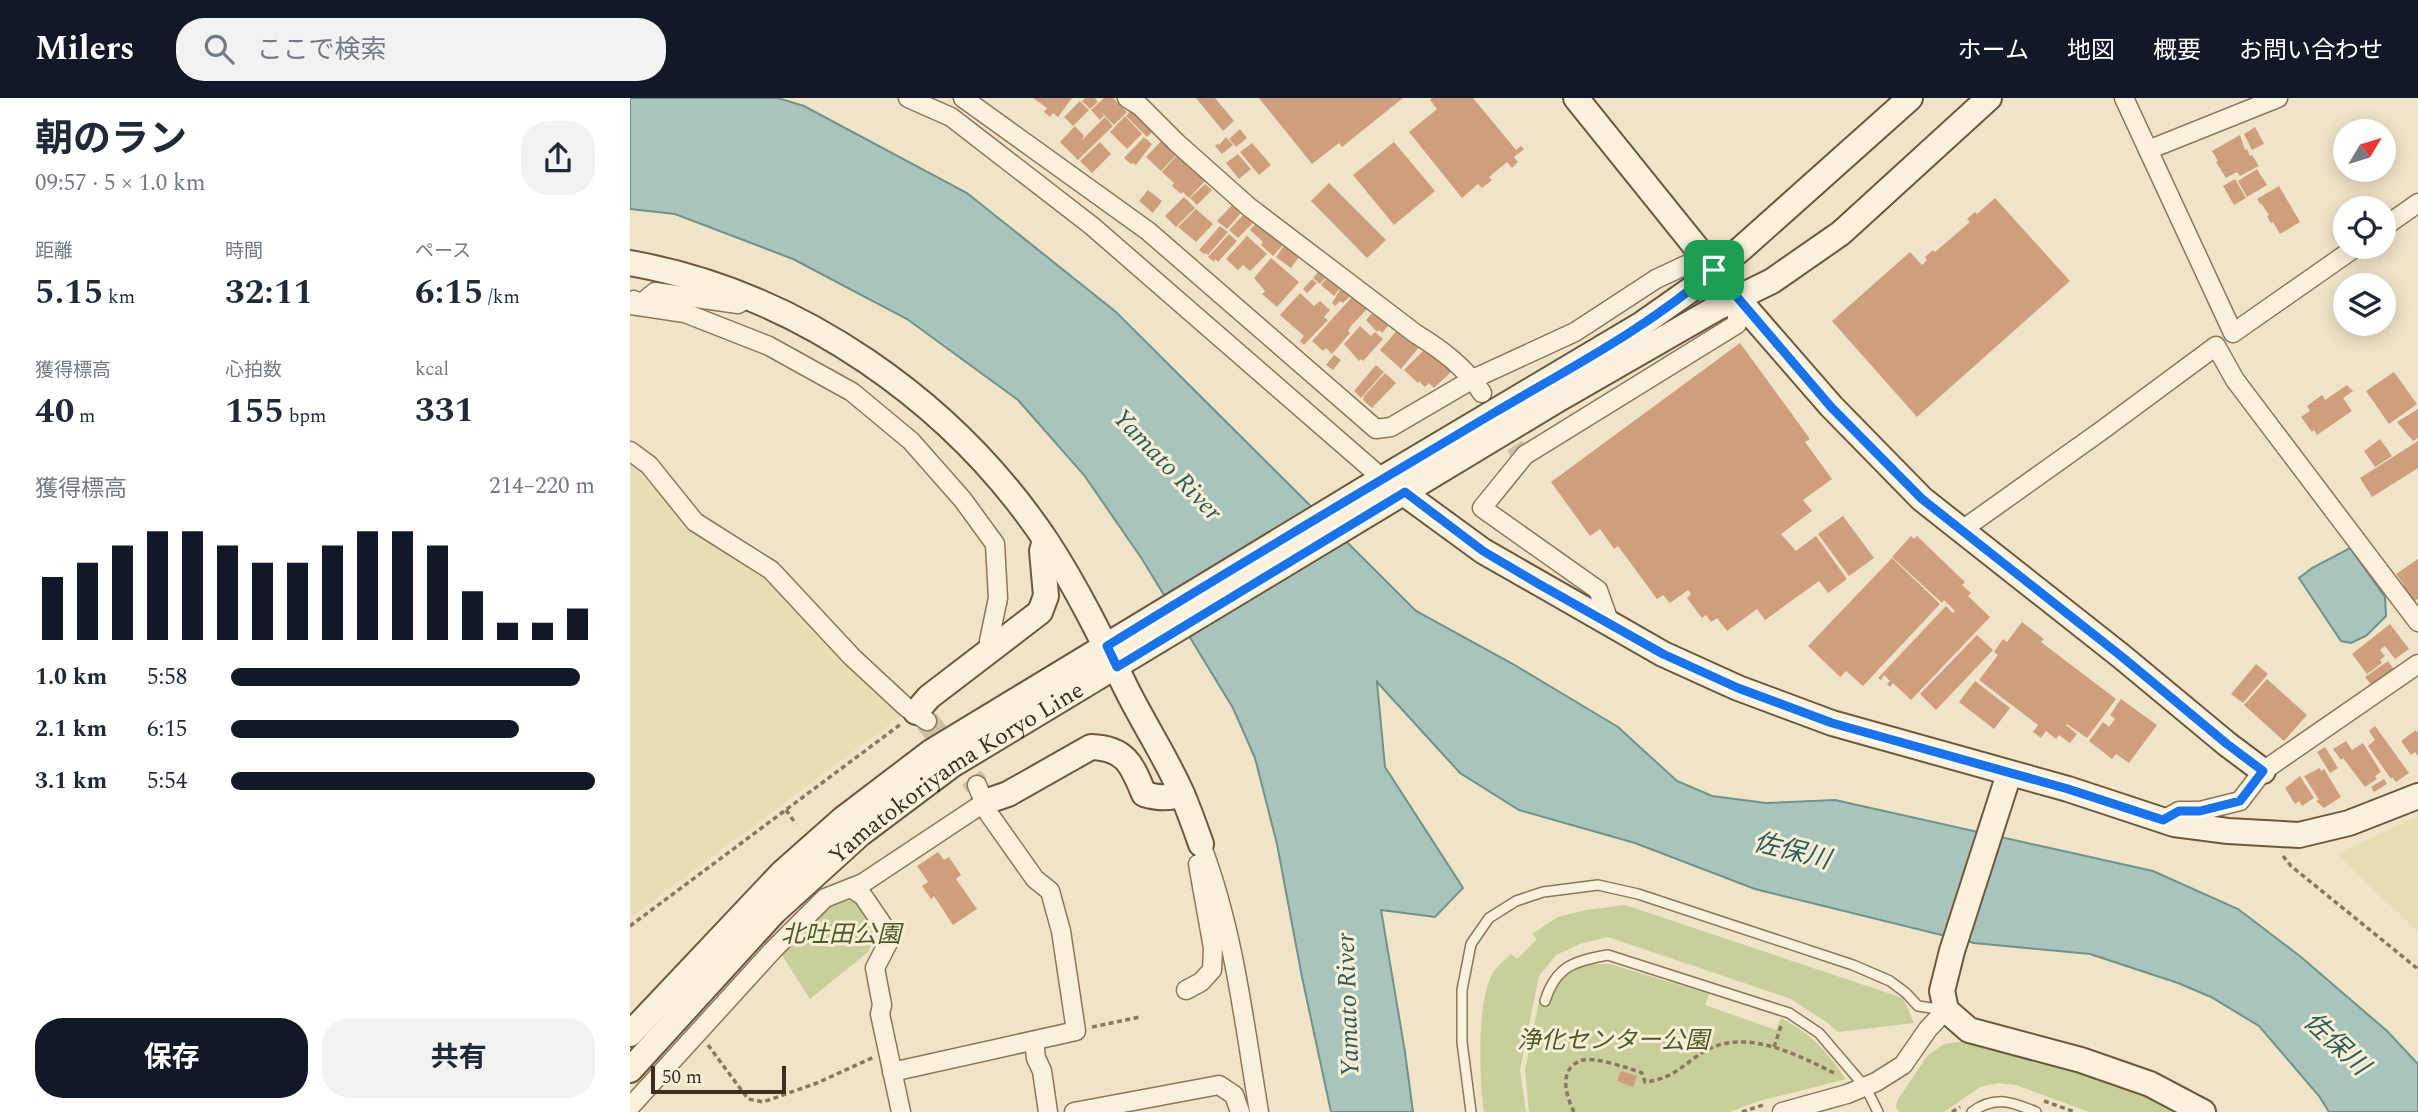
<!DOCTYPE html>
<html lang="ja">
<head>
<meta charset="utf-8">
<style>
  body { margin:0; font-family:Spectral,"Noto Sans JP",serif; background:#f2f2f3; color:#1f2937; height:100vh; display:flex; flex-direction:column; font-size:26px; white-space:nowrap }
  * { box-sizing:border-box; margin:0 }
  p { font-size:23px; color:#747a83 }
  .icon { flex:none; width:38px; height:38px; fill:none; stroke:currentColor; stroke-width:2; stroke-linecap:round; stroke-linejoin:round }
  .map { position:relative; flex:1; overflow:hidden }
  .panel { display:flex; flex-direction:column; background:#fff; width:630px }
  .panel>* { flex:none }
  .needle { width:46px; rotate:52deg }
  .controls { position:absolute; left:1703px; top:21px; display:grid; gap:14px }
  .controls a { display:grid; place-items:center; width:63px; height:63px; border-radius:50%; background:#fff; box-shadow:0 4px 18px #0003; font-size:35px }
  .scale { position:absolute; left:21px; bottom:18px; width:135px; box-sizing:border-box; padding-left:7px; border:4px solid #3d2e20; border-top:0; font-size:19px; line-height:24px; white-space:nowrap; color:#3d2e20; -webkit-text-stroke:5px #f7eed8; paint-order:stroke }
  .pin { position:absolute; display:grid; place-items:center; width:60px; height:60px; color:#fff; margin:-30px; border-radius:14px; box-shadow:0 4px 10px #0006 }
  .round { display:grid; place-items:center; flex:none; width:74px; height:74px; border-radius:28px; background:#f2f2f3 }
  .head { display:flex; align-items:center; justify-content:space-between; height:119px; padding:0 35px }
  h1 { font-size:38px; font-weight:700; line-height:52px }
  .stats { display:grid; grid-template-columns:repeat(3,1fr); gap:10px; height:119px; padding:7px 35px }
  .stats div { display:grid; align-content:center }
  .stats b { font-size:35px; font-weight:700 }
  .stats small { font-size:19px; font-weight:400 }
  .stats p { font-size:19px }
  .chart { height:196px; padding:14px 35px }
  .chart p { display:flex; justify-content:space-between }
  .chart svg { width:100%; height:126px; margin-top:7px; stroke:#111827; stroke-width:6 }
  .button { display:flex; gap:14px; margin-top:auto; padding:14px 35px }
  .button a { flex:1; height:80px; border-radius:28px; background:#111827; color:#fff; font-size:28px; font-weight:700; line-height:80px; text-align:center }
  .button a+a { background:#f2f2f3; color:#1f2937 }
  ul { padding:0 35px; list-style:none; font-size:23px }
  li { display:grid; grid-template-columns:112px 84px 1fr; align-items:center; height:52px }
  li i { height:18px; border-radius:9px; background:#111827 }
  header { display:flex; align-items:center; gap:42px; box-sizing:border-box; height:98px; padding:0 35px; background:#111827; color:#fff }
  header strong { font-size:33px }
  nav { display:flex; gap:38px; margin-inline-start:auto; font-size:24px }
  .search { width:490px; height:63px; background:#f2f2f3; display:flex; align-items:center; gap:18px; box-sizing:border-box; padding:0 24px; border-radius:28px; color:#747a83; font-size:26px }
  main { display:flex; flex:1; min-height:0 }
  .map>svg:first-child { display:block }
  .farmland { fill:#e6deb5 }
  .green { fill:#c9cf9b }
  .water { fill:#a9c4bc; stroke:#6f938a; stroke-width:2 }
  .building { fill:#cf9f7d }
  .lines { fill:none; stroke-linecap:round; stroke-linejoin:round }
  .street-tunnel { stroke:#ccc0a6; stroke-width:18; stroke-dasharray:18 9; stroke-linecap:butt }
  .secondary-tunnel { stroke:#ccc0a6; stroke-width:24; stroke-dasharray:24 12; stroke-linecap:butt }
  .lane-casing { stroke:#8d765c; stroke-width:12 }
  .street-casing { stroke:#8d765c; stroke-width:21 }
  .secondary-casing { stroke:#6f573f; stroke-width:28 }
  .path { stroke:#8d765c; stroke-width:3.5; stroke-dasharray:5 3.5; stroke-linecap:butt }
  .lane { stroke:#faf1dc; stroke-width:9 }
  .street { stroke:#faf1dc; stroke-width:18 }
  .secondary { stroke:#faf1dc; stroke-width:24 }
  .route-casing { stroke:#fff; stroke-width:14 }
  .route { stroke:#1a73e8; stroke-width:9 }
  .labels { text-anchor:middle; stroke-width:6; stroke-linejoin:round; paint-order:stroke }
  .street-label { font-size:24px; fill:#3d2e20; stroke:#f7eed8 }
  .park-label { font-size:24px; font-style:italic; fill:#4d5a26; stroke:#f7eed8 }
  .water-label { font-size:26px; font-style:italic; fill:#2f5d5a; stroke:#f7eed8 }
</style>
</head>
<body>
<header>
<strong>Milers</strong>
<div class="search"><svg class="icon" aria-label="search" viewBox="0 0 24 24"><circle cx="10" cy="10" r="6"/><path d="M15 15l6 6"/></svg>ここで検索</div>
<nav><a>ホーム</a><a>地図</a><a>概要</a><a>お問い合わせ</a></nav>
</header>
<main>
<section class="panel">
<div class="head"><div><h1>朝のラン</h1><p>09:57 · 5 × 1.0 km</p></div><a class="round"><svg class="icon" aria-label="share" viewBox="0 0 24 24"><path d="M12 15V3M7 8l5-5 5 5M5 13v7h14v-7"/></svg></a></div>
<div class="stats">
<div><p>距離</p><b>5.15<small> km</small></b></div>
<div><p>時間</p><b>32:11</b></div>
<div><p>ペース</p><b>6:15<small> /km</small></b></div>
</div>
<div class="stats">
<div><p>獲得標高</p><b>40<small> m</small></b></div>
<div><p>心拍数</p><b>155<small> bpm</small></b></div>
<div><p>kcal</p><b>331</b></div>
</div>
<div class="chart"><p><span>獲得標高</span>214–220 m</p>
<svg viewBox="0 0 160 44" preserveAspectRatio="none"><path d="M5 44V22M15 44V17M25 44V11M35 44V6M45 44V6M55 44V11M65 44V17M75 44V17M85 44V11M95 44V6M105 44V6M115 44V11M125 44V27M135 44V38M145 44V38M155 44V33"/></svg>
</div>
<ul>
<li><b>1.0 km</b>5:58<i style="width:96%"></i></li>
<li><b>2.1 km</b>6:15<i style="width:79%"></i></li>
<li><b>3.1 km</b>5:54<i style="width:100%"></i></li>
</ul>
<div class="button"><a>保存</a><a>共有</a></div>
</section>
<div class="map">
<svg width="1788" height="1014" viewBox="0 0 1788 1014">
  <rect width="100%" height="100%" fill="#f0e4c8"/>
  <!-- farmland -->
  <g class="farmland">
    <polygon points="0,361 131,471 272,617 0,820"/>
    <polygon points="1788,718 1788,834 1707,756"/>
  </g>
  <!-- green -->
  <g class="green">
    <polygon points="227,801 248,832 238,854 180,901 150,854 195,807"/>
    <path d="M995,807L1273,900L1284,925L1208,934L1198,925L1161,901L978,839L950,846L926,857L909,878L890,972L896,1014H854C849,983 846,896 865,872C869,866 876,861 881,856L887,861L907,841L902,836L928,819L956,812Z"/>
    <path d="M958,866H980L1079,896L1075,907L1146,932L1151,920C1185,939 1194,950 1216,981L1126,1004L1100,1014H899L895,972L909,904L918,908L920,906C927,882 934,874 958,866Z"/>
    <polygon points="1335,943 1461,975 1506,992 1552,1014 1459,1014 1386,987 1367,985 1350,989 1314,1014 1269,1014 1266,1010 1267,1003 1297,958 1314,946"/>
  </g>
  <!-- water -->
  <g class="water">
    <polygon points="0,0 148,0 174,8 337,95 486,214 786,513 883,566 988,629 1047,683 1082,698 1136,705 1205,702 1523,773 1608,811 1671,859 1757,933 1788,966 1788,1014 1699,1014 1689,998 1629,928 1581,899 1548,885 1460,856 1344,845 1125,791 1005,745 889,712 830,675 747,584 755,669 833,790 805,819 751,812 775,954 783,1014 701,1014 672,879 647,746 625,660 603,610 512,461 454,377 388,302 277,221 163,161 45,116 0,111"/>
    <polygon points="1720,450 1755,499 1756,518 1736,538 1721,545 1711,543 1669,480 1682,470"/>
  </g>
  <!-- building -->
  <g class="building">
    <polygon points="403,0 442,0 428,19 423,15 420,19 414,14 417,10"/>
    <polygon points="455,0 465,0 468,4 460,11 452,3"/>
    <polygon points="474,0 483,0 497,14 484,27 470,13 474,18 470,22 461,12"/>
    <polygon points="566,0 585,0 604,23 593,33"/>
    <polygon points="629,0 773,0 712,49 709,45 682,66"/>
    <polygon points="802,0 843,0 886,52 891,48 894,51 884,59 888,64 882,70 877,64 859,79 862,82 852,90 848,86 832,100 779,34 807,11 800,2"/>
    <polygon points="450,3 459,12 443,28 434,19"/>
    <polygon points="502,11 524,32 517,39 496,18"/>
    <polygon points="495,18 512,36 497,51 480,34"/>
    <polygon points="475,19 483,28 448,62 430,44 445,28 454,38 452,42"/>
    <polygon points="1625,29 1634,46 1622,52 1614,36"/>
    <polygon points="610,31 617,40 606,49 599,41"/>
    <polygon points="1610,37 1615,52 1617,51 1620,58 1622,57 1629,68 1610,78 1607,74 1596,80 1586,64 1588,63 1582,53"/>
    <polygon points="514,39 522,46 506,67 503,65 501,66 494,60"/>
    <polygon points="596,39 603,47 592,56 585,48 588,45 589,47"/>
    <polygon points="534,40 549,54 531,73 516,59"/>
    <polygon points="470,44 481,56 462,75 450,63"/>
    <polygon points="764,44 805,93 764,127 723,77"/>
    <polygon points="622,45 641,67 629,77 610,54"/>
    <polygon points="549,55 577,81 559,100 553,94 551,96 542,88 544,85 532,74"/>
    <polygon points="608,56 621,71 609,81 596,65"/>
    <polygon points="1627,71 1637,87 1617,99 1608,83"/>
    <polygon points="1605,81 1616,100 1604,107 1593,88"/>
    <polygon points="699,85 756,142 737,160 681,103"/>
    <polygon points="575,86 582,92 567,107 560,100"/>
    <polygon points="1649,88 1670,124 1650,136 1643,124 1641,125 1637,118 1639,117 1631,105 1630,106 1627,101"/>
    <polygon points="518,92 532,103 523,115 509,103"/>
    <polygon points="554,99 565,110 546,129 535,118"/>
    <polygon points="1365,100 1440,183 1287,319 1202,223 1280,154 1292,167 1297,162 1295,159 1303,152 1305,154 1340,124 1337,121 1345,114 1347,116"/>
    <polygon points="602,107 611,115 597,131 587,123"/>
    <polygon points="566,111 583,126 566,144 548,129"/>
    <polygon points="615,115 624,124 608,140 599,132"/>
    <polygon points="627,124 653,147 643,158 631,147 633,144 620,132"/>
    <polygon points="590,128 598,134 578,157 576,155 574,156 569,152"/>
    <polygon points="599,136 607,143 588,164 585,161 584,164 578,159"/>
    <polygon points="617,138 637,156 620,173 613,167 608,172 596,161"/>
    <polygon points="656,145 671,156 661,170 646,159"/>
    <polygon points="641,160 669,184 647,209 632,196 635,193 624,180"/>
    <polygon points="690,172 697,178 690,186 683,180"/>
    <polygon points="698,179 710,190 704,198 691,187"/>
    <polygon points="682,181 687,185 677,195 673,191"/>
    <polygon points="711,190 720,198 713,205 710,203 705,208 702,205"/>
    <polygon points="670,195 684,208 690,203 700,212 694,219 698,222 674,247 670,243 674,238 650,217"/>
    <polygon points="723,198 737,211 721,228 718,233 720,235 702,256 696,250 693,253 682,243"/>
    <polygon points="744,213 759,227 752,235 749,232 747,234 736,222"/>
    <polygon points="730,228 741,238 745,234 753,241 733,263 731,261 729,263 714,246"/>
    <polygon points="769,230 790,248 771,271 750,252"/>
    <polygon points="1110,245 1180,341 1175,344 1202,381 1173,402 1182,413 1151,436 1166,453 1186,438 1217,481 1198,495 1189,483 1135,522 1127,511 1097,533 1087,520 1081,524 1076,517 1072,520 1057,500 1061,496 1058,492 1040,505 1033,497 1027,501 988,448 984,451 970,431 960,438 921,384"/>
    <polygon points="797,249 822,273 804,290 799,285 795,289 789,283 788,285 774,272"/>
    <polygon points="704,257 711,262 703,272 696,267"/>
    <polygon points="746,267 754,274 731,300 724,293"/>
    <polygon points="1764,274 1787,306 1759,326 1736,293"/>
    <polygon points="755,275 766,285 742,310 733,302 734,298"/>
    <polygon points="1717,287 1723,293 1713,300 1722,313 1687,337 1684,332 1682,334 1671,319 1680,313 1677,308 1692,297 1695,302"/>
    <polygon points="1788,311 1788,340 1783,343 1767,324"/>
    <polygon points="1750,341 1762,358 1745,369 1734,353"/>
    <polygon points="1788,343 1788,370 1742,399 1730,380"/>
    <polygon points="1213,418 1244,460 1219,478 1188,436"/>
    <polygon points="1281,438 1284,441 1287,438 1335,484 1332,487 1341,495 1338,498 1360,519 1281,602 1263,585 1260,589 1257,586 1260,583 1254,577 1251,582 1248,580 1316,508 1323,515 1325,513 1314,502 1312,505 1262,459"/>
    <polygon points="1262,460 1310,506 1233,588 1216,573 1210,579 1178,548"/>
    <polygon points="1788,461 1788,501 1785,503 1780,497 1777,499 1771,490 1774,487 1766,476"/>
    <polygon points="1392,524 1414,541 1411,544 1486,601 1457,640 1437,626 1436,627 1447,636 1440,645 1429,637 1426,641 1416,633 1411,640 1403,634 1408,627 1349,582 1368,557 1364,554 1373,541 1377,544"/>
    <polygon points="1760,526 1779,551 1765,561 1755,548 1750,552 1755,558 1750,562 1752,565 1737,576 1722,556"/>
    <polygon points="1347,537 1363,552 1306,612 1290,596"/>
    <polygon points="1758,563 1765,573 1743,589 1735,579"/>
    <polygon points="1626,566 1638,576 1613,605 1601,596"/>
    <polygon points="1637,581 1677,617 1654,643 1614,607"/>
    <polygon points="1345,583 1380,610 1364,631 1329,604"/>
    <polygon points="1491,601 1527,627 1499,665 1486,656 1482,661 1459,643 1473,624 1479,629 1485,621 1480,617"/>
    <polygon points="1745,628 1779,675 1766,684 1762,679 1761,681 1738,648 1745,642 1739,633"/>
    <polygon points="1786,632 1788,635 1788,658 1785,654 1781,657 1771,643"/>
    <polygon points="1716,643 1722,652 1733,645 1751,674 1745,678 1747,681 1735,689 1713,660 1711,662 1703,651"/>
    <polygon points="1695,649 1708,670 1700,675 1687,654"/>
    <polygon points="1690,670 1691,673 1694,671 1711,699 1694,710 1686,703 1689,702 1674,678"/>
    <polygon points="1670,678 1684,700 1672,708 1669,703 1665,706 1655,690"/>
    <polygon points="1754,681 1757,686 1744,694 1741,689"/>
    <polygon points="308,754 314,762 319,759 331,777 326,781 347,811 323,827 304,798 301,801 292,788 298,784 287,768"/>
    <polygon points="991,973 1007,978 1003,989 987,983"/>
  </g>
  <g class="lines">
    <!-- street-tunnel -->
    <polyline class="street-tunnel" points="870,325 888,353"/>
    <!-- secondary-tunnel -->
    <polyline class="secondary-tunnel" points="297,623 347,687"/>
    <!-- lane casing -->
    <g class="lane-casing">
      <g id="lane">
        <path d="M915,903C926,868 944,863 978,857L1159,915L1189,935L1236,990L1248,1014"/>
        <polyline points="841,1014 832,944 832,892 841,846 859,820 886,803 913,794 968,787 1008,796 1223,867 1260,883 1276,895 1288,908 1315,912"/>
        <path d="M1342,1014C1365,997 1383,1004 1406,1014"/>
      </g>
    </g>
    <!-- street casing -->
    <g class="street-casing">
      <g id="street">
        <polyline points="278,0 321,19 462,128 753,381"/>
        <polyline points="333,0 518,133 746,331 761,329 843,281 945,234 1026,181 1056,167 1084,172"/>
        <path d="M497,0L510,8L547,45L619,109L786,236C812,252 835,269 852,295"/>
        <polyline points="1494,0 1603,235 1726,149"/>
        <polyline points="1518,52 1648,0"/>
        <polyline points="1754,129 1788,105"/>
        <polyline points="4,202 8,208 25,194 108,206 113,203"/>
        <polyline points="0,207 55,215 139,248 222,294 281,343 333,402 365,446 368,500 359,543 360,553"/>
        <polyline points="0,353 19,367 65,424 141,472 222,559 277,610 297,623"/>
        <polyline points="1332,432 1471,333 1586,248 1605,282 1788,524"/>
        <polyline points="980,526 968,492 852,410 895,357 1107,226 1107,200"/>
        <polyline points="1533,722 1549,713 1570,713 1610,703 1633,673 1788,566"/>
        <path d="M571,746C604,832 614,924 629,1014"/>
        <polyline points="221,790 233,798 261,839 245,870 252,907 250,916 271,1014"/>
        <polyline points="556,892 571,884 582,872 583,850 568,766"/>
        <polyline points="404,943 406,960 412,973 418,1014"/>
        <polyline points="262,974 446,933 431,833 420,793 405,781 359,716 347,687"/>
        <polyline points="0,1009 144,851 195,800 233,785 355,704"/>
        <polyline points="444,1014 589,987 604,997 610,1014"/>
        <polyline points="1152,1014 1217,996 1246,984 1273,967 1298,931 1316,912"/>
      </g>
    </g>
    <!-- secondary casing -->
    <g class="secondary-casing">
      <g id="secondary">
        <polyline points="946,0 1107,200 1201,308 1292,401 1491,558 1597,646 1633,673"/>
        <path d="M0,165C168,195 323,303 417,444C447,490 471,539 495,588C513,625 536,659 552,696C559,712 565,729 571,746"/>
        <polyline points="764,388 853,453 1033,556 1108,590 1202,625 1438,691 1544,726 1598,733 1669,737 1719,725 1788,698"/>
        <polyline points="286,614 299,599 410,514 416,498 412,453 415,442"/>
        <polyline points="1379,676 1322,853 1312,893 1316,912 1339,932 1451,962 1520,986 1573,1014"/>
        <path d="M355,704L378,696L461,649C496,650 502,667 514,696C527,700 539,701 552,696"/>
        <polyline points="0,936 152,775 213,721 301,654 733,392 1012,226 1066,188 1112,150 1280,0"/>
        <path id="s1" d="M0,972L144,814L230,736L322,667L927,302L1085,211L1142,183L1211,135L1359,0"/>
      </g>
    </g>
    <!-- path -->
    <g class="path">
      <polyline points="156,712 166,726"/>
      <polyline points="1653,758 1661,768 1788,871"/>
      <polyline points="0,828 271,626"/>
      <polyline points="462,929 510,919"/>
      <polyline points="78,947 118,1001 133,1004 187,985 244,959"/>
      <polyline points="1144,949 1152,925"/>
      <polyline points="1414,1003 1445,1014"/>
      <path d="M944,1014C936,998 927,970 953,962C966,959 999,970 1012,975L1015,984C1046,981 1056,962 1081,950C1120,932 1170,958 1204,975"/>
      <polyline points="1112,1014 1136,1006"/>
      <polyline points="1322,1014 1330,1009"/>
    </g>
    <!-- lane -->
    <use href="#lane" class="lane"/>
    <!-- street -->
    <use href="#street" class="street"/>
    <!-- secondary -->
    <use href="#secondary" class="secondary"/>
  </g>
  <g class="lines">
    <!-- route casing -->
    <g class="route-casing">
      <path id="route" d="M1084,172L1201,309L1292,401L1491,558L1597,646L1633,673L1610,703L1570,713H1549L1533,722L1438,691L1202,625L1108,590L1033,556L907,485L853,453L775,394L487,569L477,548C604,469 733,393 862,316C938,271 1018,230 1084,172Z"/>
    </g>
    <!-- route -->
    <use href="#route" class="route"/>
  </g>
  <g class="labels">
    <!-- street labels -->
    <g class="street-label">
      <text dy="8" stroke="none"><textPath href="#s1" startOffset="444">Yamatokoriyama Koryo Line</textPath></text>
    </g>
    <!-- park labels -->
    <g class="park-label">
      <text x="211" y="844">北吐田公園</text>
      <text x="983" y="950">浄化センター公園</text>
    </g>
    <!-- water labels -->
    <g class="water-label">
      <text transform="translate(538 366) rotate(46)" y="9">Yamato River</text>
      <text transform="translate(1162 752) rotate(14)" y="9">佐保川</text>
      <text transform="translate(717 907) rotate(-92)" y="9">Yamato River</text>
      <text transform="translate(1707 945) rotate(43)" y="9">佐保川</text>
    </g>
  </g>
</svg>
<div class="controls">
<a><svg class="needle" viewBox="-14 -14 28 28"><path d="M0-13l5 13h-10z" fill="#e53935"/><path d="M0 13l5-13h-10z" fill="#747a83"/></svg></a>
<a><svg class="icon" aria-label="locate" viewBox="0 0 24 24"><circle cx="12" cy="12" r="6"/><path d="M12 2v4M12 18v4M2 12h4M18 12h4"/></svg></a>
<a><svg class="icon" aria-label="layers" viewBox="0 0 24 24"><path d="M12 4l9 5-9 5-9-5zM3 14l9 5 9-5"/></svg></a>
</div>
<div class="scale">50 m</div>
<div class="pin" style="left:1084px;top:172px;background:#1e9e55"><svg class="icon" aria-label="arrive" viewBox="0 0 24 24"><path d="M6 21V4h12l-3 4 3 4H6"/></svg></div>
</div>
</main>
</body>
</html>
